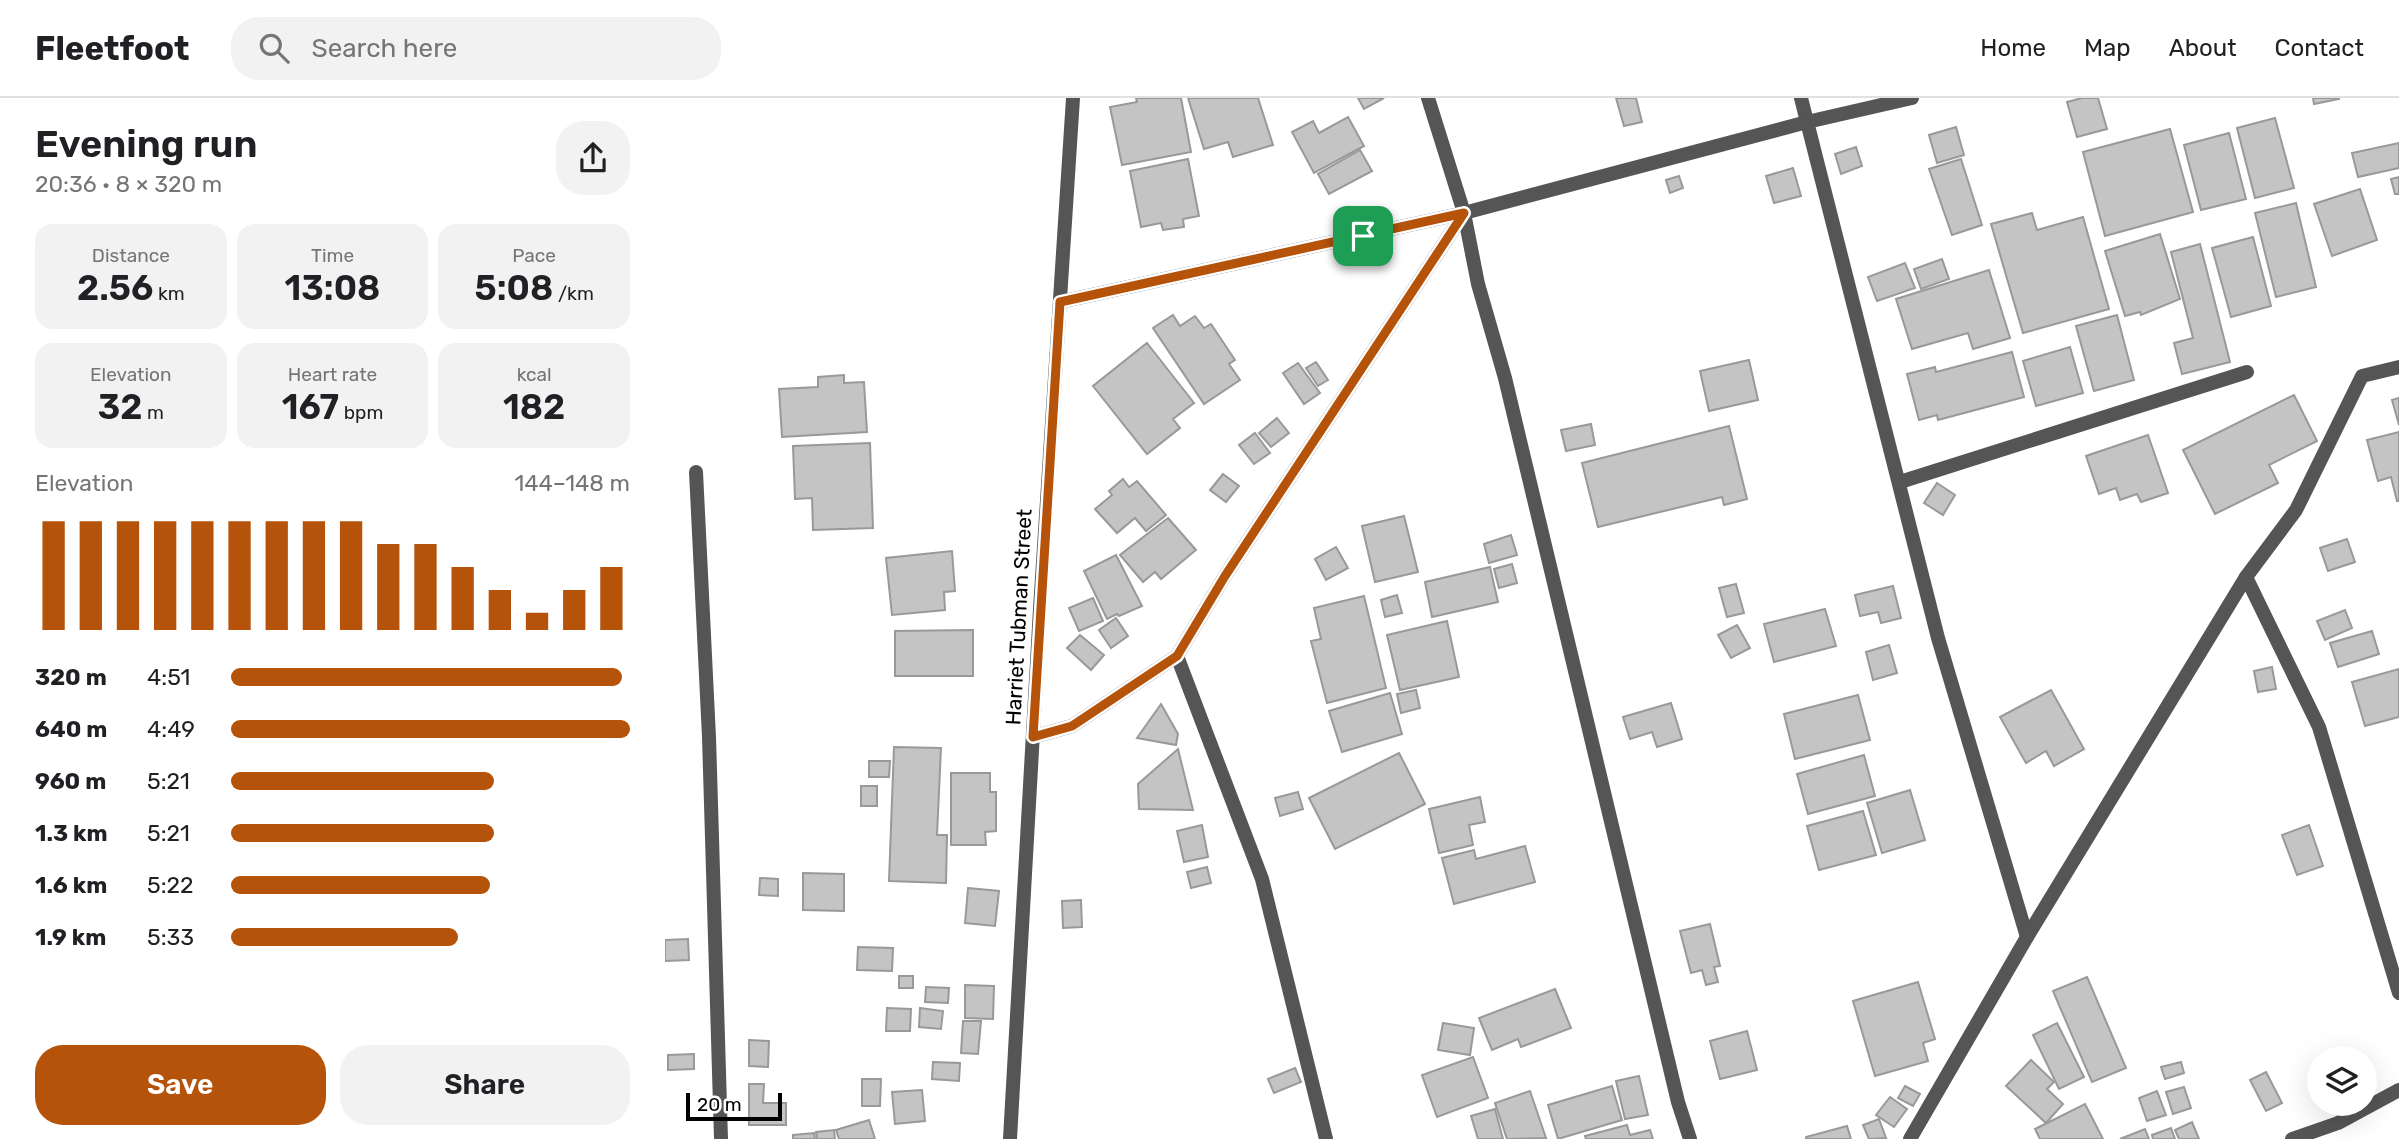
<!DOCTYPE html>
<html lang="en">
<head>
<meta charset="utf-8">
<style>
  body { margin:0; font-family:Rubik,sans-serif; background:#f2f2f2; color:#202124; height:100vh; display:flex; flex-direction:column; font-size:26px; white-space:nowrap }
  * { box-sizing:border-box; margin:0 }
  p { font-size:23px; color:#757577 }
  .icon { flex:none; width:38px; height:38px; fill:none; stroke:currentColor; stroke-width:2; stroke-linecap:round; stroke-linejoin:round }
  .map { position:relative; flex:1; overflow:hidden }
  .sheet { display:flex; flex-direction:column; background:#fff; width:665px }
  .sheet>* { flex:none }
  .controls { position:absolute; left:1642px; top:948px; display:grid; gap:14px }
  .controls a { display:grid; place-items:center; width:70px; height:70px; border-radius:50%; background:#fff; box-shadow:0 7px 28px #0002; font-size:35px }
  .scale { position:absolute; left:21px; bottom:18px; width:96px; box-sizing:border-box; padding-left:7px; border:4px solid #000; border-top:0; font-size:19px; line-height:24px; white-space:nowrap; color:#000; -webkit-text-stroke:5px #fff; paint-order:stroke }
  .pin { position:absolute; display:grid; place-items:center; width:60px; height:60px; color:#fff; margin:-30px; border-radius:14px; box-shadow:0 4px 10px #0006 }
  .round { display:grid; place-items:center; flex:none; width:74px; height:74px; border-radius:28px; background:#f2f2f2 }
  .summary { display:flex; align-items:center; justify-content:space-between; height:119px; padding:0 35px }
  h1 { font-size:38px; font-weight:600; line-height:52px }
  .stats { display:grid; grid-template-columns:repeat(3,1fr); gap:10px; height:119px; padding:7px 35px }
  .stats div { display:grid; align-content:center; border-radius:18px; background:#f2f2f2; text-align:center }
  .stats b { font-size:35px; font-weight:600 }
  .stats small { font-size:19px; font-weight:400 }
  .stats p { font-size:19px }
  .chart { height:196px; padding:14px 35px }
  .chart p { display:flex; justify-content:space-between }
  .chart svg { width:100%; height:126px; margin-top:7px; stroke:#b45309; stroke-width:6 }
  .button { display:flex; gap:14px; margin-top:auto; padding:14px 35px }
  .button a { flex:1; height:80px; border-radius:28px; background:#b45309; color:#fff; font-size:28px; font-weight:600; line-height:80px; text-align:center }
  .button a+a { background:#f2f2f2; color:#202124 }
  ul { padding:0 35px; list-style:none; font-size:23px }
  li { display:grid; grid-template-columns:112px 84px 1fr; align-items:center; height:52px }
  li i { height:18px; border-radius:9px; background:#b45309 }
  header { display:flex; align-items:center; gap:42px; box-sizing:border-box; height:98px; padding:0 35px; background:#fff; border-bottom:2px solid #e0e0e0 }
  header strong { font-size:33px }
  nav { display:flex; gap:38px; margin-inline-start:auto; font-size:24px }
  .search { width:490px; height:63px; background:#f2f2f2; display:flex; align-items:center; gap:18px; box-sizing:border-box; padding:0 24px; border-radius:28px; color:#757577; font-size:26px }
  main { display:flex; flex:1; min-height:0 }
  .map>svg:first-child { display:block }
  .building { fill:#c4c4c4; stroke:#999; stroke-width:2 }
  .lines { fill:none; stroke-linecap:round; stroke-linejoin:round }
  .street { stroke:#555; stroke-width:14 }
  .route-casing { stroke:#fff; stroke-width:14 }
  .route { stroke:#b45309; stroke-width:9 }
  .labels { text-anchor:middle; stroke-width:7; stroke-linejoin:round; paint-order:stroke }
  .street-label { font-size:21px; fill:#000; stroke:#fff }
</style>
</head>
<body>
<header>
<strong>Fleetfoot</strong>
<div class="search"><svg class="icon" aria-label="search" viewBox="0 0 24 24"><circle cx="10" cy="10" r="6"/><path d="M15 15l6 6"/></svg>Search here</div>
<nav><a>Home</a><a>Map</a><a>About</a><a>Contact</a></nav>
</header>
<main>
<section class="sheet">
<div class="summary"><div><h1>Evening run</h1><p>20:36 · 8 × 320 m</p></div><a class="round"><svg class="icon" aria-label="share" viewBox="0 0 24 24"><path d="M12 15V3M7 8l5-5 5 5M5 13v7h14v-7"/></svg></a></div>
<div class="stats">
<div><p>Distance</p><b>2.56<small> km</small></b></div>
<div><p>Time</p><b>13:08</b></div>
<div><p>Pace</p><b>5:08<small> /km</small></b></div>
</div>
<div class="stats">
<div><p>Elevation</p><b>32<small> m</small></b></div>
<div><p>Heart rate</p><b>167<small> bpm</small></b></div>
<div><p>kcal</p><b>182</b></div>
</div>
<div class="chart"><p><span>Elevation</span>144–148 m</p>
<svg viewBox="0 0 160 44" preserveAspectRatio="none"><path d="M5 44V6M15 44V6M25 44V6M35 44V6M45 44V6M55 44V6M65 44V6M75 44V6M85 44V6M95 44V14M105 44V14M115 44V22M125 44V30M135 44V38M145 44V30M155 44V22"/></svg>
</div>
<ul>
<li><b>320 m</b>4:51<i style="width:98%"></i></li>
<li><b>640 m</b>4:49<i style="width:100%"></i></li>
<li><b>960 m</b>5:21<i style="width:66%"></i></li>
<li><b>1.3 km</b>5:21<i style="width:66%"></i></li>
<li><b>1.6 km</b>5:22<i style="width:65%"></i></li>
<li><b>1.9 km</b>5:33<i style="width:57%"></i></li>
</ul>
<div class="button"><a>Save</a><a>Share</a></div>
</section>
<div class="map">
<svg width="1734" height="1041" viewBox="0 0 1734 1041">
  <rect width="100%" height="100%" fill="#fff"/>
  <!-- building -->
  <g class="building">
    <polygon points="471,0 516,0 526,54 457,67 445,9 472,4"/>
    <polygon points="523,0 593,0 608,47 568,59 563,44 539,51"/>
    <polygon points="693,0 719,0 699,11"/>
    <polygon points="951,0 971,0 977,24 959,28"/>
    <polygon points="1417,0 1433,0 1442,31 1412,39 1402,4"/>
    <polygon points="1648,0 1674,0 1674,1 1649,6"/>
    <polygon points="683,19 699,48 649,75 627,34 648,23 654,35"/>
    <polygon points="1610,20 1629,90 1590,100 1572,30"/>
    <polygon points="1291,29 1299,57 1272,65 1264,37"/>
    <polygon points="1505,31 1528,114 1440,138 1418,54"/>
    <polygon points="1564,35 1581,101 1536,112 1519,47"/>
    <polygon points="1734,45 1734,70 1693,79 1687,55"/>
    <polygon points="1191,49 1197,68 1176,76 1170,56"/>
    <polygon points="695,52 707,73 664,96 653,76"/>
    <polygon points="523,61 534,118 518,121 519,129 498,132 496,125 476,129 465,73"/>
    <polygon points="1296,61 1317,127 1287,137 1264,71"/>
    <polygon points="1128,70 1136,98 1109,105 1101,78"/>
    <polygon points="1014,78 1018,90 1005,95 1001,82"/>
    <polygon points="1734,79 1734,96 1730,96 1726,81"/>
    <polygon points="1695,91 1712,142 1667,158 1649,106"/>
    <polygon points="1631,105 1651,189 1611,199 1590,115"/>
    <polygon points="1367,115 1372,132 1418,119 1444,211 1358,235 1326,126"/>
    <polygon points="1495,136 1515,201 1476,217 1475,214 1460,218 1440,153"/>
    <polygon points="1588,139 1606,208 1566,219 1547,150"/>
    <polygon points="1535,146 1565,264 1517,276 1509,245 1528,240 1506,154"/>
    <polygon points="1277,161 1284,181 1256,191 1249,171"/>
    <polygon points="1240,165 1250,190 1212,203 1203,179"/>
    <polygon points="1324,172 1345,240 1308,251 1303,235 1247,251 1231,201"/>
    <polygon points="508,217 515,228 530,218 539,230 546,226 570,262 564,266 575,282 539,306 488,230"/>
    <polygon points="1452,217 1469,282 1429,293 1411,228"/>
    <polygon points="482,245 529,305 508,321 515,330 482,356 428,288"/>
    <polygon points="1405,249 1418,295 1371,308 1358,263"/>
    <polygon points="1347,254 1359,299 1273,322 1272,317 1254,322 1242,276 1270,269 1271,274"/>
    <polygon points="1084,262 1093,302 1044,313 1035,273"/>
    <polygon points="651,264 663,282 653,288 641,270"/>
    <polygon points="633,265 655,295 639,306 618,275"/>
    <polygon points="179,277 179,285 199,284 202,334 117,339 114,291 153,289 153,279"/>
    <polygon points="1629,297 1652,343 1604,367 1613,385 1550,416 1518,352"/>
    <polygon points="1734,300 1734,327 1727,302"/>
    <polygon points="612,320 624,335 606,349 594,335"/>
    <polygon points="926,326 930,347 901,353 896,332"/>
    <polygon points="1064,328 1082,401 1059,407 1057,399 933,429 917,365"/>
    <polygon points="1734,334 1734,403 1732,403 1726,379 1713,383 1702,342"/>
    <polygon points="590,335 605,355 589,366 574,347"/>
    <polygon points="1483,337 1503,395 1476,404 1472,396 1455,402 1451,390 1434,396 1421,358"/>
    <polygon points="205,345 208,430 148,432 147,400 130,401 128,348"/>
    <polygon points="558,376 574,388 561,404 545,392"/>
    <polygon points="458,381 464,389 472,383 501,417 481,433 470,420 452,435 430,411 447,397 444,393"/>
    <polygon points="1272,385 1290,397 1278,417 1259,405"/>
    <polygon points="739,418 753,474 710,484 697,428"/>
    <polygon points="503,420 531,452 496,481 490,474 478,484 455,457"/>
    <polygon points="846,437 852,457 824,465 819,446"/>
    <polygon points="1682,441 1690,464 1663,473 1655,450"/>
    <polygon points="671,449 683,470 661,482 650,461"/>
    <polygon points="287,453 290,493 279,494 280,512 227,517 221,460"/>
    <polygon points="451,457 477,508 454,518 452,516 442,521 419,473"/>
    <polygon points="847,466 852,485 834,490 829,471"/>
    <polygon points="825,469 833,504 767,519 760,484"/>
    <polygon points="1071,486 1079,515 1062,519 1054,490"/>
    <polygon points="1228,488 1236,520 1216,525 1213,514 1195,518 1190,497"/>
    <polygon points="732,497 737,515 720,519 716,502"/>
    <polygon points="699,498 721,590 662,605 646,543 656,541 649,510"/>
    <polygon points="428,500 438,523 414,533 404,510"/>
    <polygon points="1160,511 1171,548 1109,564 1099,526"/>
    <polygon points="1680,512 1687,530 1660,542 1652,523"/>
    <polygon points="451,520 463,538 446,550 434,532"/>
    <polygon points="782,523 794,579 735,592 722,537"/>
    <polygon points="1072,527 1085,550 1066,560 1053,537"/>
    <polygon points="308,532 308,578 230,578 230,533"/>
    <polygon points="1707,533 1714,556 1673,569 1665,545"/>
    <polygon points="415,537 439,557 426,572 402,550"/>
    <polygon points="1224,547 1232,575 1208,582 1201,554"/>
    <polygon points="1607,569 1611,591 1593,594 1589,573"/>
    <polygon points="1734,571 1734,619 1700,628 1687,584"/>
    <polygon points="751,592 755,610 736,615 732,596"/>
    <polygon points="1386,592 1419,651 1389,668 1381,653 1361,665 1335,619"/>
    <polygon points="725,595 737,636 677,654 664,613"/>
    <polygon points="1193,597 1205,642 1130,661 1119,616"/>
    <polygon points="1006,605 1017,641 992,649 987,634 965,641 958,619"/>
    <polygon points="496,606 513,636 511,647 472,640"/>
    <polygon points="229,649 276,650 272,737 282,737 281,785 224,783"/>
    <polygon points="513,651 528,712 474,711 473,686"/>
    <polygon points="734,655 760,706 670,751 644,700"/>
    <polygon points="1199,657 1210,698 1143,716 1132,676"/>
    <polygon points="204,663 225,663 224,679 204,679"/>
    <polygon points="286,675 325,675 325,694 331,694 331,733 320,734 321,747 286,747"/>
    <rect x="196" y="688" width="16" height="20"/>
    <polygon points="1245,692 1260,742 1217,755 1202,705"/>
    <polygon points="633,694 638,711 615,718 610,700"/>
    <polygon points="815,699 820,724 804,727 808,747 774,755 764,711"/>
    <polygon points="1198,713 1211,757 1154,772 1142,728"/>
    <polygon points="537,727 543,759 519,764 512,733"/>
    <polygon points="1644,727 1658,768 1632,777 1617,737"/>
    <polygon points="860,748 870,784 789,806 777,760 809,752 811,761"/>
    <polygon points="542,769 546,785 526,790 522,774"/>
    <polygon points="138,775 179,776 179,813 138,812"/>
    <polygon points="95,780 113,781 113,798 94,797"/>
    <polygon points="303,790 334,793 330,828 300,825"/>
    <polygon points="416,802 417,829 398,830 397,803"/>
    <polygon points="1045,826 1055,868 1049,869 1053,884 1041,887 1037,872 1026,875 1015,833"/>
    <polygon points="23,841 24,862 0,863 0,842"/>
    <polygon points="193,849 228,850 227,873 192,872"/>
    <rect x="234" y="878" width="14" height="12"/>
    <polygon points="1422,879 1461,970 1427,984 1388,893"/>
    <polygon points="1253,884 1270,941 1258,945 1263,963 1210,978 1188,903"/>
    <polygon points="300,887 329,888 328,921 300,920"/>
    <polygon points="261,889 284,890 283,905 260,904"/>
    <polygon points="890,891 906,930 856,949 853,941 827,952 814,920"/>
    <polygon points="222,910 246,911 245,933 221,933"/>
    <polygon points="255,910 278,913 276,931 254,929"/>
    <polygon points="298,923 316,923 313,956 296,955"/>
    <polygon points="778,925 809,930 805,957 773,952"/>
    <polygon points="1392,925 1419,979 1394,991 1368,937"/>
    <polygon points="1082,933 1092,972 1055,981 1045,943"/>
    <polygon points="84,942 104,943 103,969 84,968"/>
    <polygon points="29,956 29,971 3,972 3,957"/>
    <polygon points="808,959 823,1000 772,1019 757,977"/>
    <polygon points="1366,962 1389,984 1382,991 1398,1006 1381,1025 1341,988"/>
    <polygon points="268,964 295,965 294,983 267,981"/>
    <polygon points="1516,964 1519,975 1500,981 1496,969"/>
    <polygon points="630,970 636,984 609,995 603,981"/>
    <polygon points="1601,974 1617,1005 1601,1013 1585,982"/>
    <polygon points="974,978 983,1017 960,1021 951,983"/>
    <polygon points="197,981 216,981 215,1008 197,1008"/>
    <polygon points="84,986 99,986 98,1005 121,1005 121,1027 84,1027"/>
    <polygon points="947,988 957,1022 893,1041 883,1007"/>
    <polygon points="1240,988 1255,996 1248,1008 1233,1000"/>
    <polygon points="1519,989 1526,1010 1508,1016 1501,994"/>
    <polygon points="257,992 260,1023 230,1026 227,994"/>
    <polygon points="865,993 881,1040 842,1041 830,1005"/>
    <polygon points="1492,993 1501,1017 1482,1023 1474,1000"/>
    <polygon points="1225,999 1242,1011 1229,1029 1211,1017"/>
    <polygon points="1420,1006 1438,1041 1375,1041 1370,1031"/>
    <polygon points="830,1011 838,1041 813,1041 806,1018"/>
    <polygon points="1214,1021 1221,1040 1204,1041 1198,1027"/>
    <polygon points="204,1022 210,1041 174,1041 171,1032"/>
    <polygon points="1527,1024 1534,1041 1514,1041 1510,1032"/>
    <polygon points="962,1027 965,1037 985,1032 988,1041 921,1041 920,1038"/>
    <polygon points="1182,1028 1186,1041 1141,1041 1141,1039"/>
    <polygon points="1506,1030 1510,1041 1488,1041 1487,1037"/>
    <polygon points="1480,1031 1484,1041 1455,1041"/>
    <polygon points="169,1032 170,1041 152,1041 151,1034"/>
    <polygon points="149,1035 150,1041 128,1041 128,1037"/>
  </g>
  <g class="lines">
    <!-- street -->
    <g class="street">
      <polyline points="763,0 799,115 813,186 840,280 1013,1004 1025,1041"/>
      <polyline points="1136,0 1273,540 1362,839"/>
      <polyline points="395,204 799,115 1142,24 1247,0"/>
      <polyline points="31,374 44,639 56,1041"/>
      <polyline points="1235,384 1582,274"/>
      <polyline points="1581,479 1654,629 1734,895"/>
      <polyline points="512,558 597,781 661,1041"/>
      <polyline points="368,639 407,628 512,558 560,478 799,115"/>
      <polyline points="345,1041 375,511 408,0"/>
      <polyline points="1245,1041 1362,839 1581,479 1631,412 1697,278 1734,269"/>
      <polyline points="1627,1041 1673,1025 1734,992"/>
    </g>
  </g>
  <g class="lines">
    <!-- route casing -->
    <g class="route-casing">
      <polygon id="route" points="799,115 560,478 512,558 407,628 368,639 395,204"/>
    </g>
    <!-- route -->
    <use href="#route" class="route"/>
  </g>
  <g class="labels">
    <!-- street labels -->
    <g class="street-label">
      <text transform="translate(354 519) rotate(-87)" y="7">Harriet Tubman Street</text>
    </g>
  </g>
</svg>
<div class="controls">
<a><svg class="icon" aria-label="layers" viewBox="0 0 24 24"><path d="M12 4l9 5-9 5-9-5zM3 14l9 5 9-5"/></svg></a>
</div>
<div class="scale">20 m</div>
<div class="pin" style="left:698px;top:138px;background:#1e9e55"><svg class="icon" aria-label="arrive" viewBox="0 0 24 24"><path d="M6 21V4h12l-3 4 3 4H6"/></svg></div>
</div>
</main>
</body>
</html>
